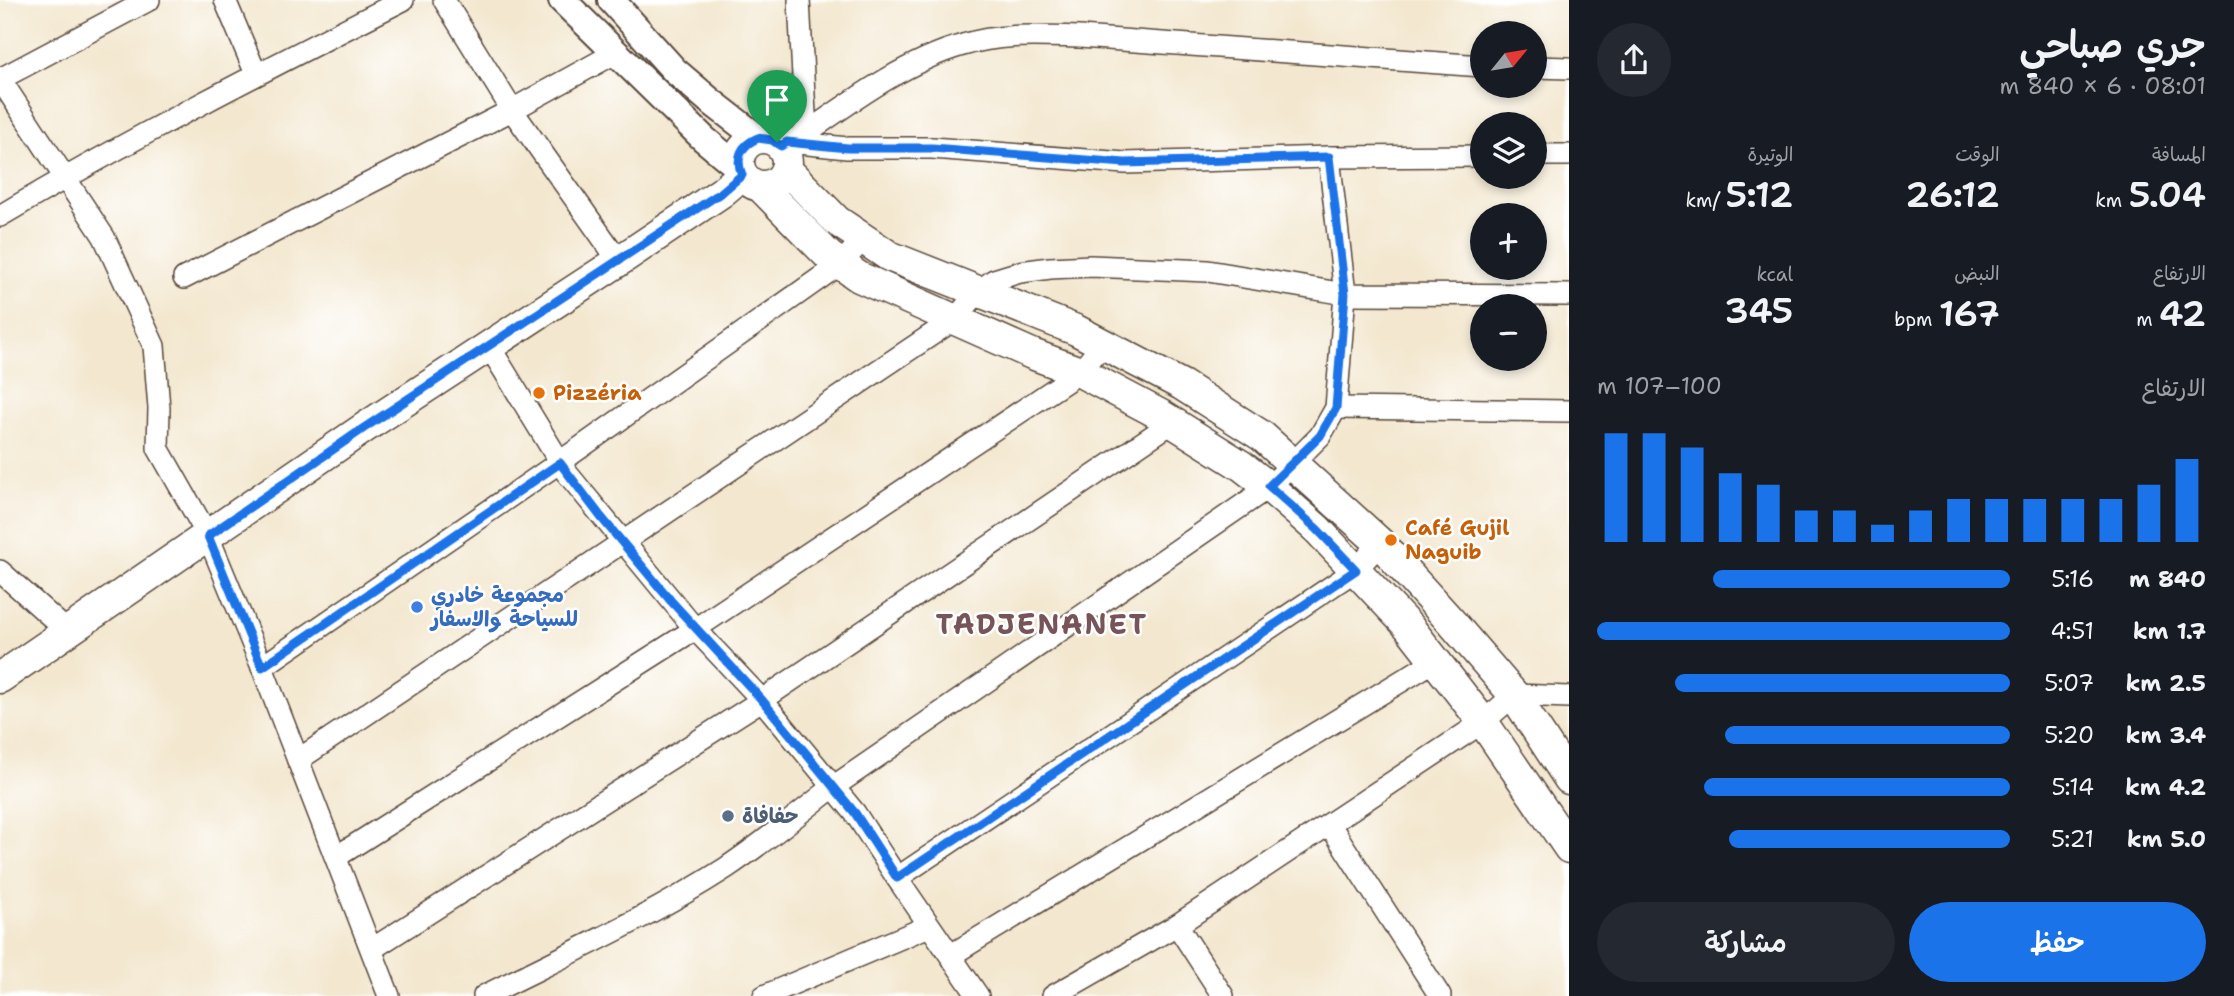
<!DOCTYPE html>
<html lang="ar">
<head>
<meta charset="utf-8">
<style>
  body { margin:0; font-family:"Shantell Sans","Playpen Sans Arabic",sans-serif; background:#242831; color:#f1f3f6; direction:rtl; height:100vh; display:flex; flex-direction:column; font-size:26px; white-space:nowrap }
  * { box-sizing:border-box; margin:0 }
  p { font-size:23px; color:#9ea1a6 }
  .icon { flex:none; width:38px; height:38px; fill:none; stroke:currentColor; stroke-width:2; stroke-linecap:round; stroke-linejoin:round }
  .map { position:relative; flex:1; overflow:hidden; direction:ltr }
  .side { display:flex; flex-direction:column; background:#171b24; width:665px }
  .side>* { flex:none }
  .needle { width:46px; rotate:60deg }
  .tools { position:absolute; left:1470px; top:21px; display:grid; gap:14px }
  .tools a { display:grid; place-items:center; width:77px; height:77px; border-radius:50%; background:#171b24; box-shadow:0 4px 10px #0003; font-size:35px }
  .pin { position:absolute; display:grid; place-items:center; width:60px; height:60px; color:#fff; margin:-72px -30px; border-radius:50% 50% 50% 0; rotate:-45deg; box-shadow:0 0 7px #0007 }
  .pin .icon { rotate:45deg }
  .round { display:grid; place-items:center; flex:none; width:74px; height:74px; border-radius:37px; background:#242831 }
  .headline { display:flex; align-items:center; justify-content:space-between; height:119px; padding:0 28px }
  h1 { font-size:38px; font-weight:600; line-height:52px }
  .metrics { display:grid; grid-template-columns:repeat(3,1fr); gap:10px; height:119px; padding:7px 28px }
  .metrics div { display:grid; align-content:center }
  .metrics b { font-size:35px; font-weight:600 }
  .metrics small { font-size:19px; font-weight:400 }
  .metrics p { font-size:19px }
  .chart { height:196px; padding:14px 28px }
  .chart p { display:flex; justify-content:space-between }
  .chart svg { width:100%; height:126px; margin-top:7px; stroke:#1a73e8; stroke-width:6 }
  .cta { display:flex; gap:14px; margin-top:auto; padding:14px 28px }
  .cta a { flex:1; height:80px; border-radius:42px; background:#1a73e8; color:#fff; font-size:28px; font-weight:600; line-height:80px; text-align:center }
  .cta a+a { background:#242831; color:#f1f3f6 }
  ul { padding:0 28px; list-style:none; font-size:23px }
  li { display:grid; grid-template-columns:112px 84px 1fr; align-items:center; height:52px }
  li i { height:18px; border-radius:9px; background:#1a73e8 }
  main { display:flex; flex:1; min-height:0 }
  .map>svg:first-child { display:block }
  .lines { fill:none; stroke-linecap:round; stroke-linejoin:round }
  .minor-casing { stroke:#574639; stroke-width:24 }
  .tertiary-casing { stroke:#574639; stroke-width:30 }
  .secondary-casing { stroke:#574639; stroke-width:33 }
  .minor { stroke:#fff; stroke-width:21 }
  .tertiary { stroke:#fff; stroke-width:26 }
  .secondary { stroke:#fff; stroke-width:30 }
  .route-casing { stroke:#fff; stroke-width:14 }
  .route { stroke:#1a73e8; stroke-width:9 }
  .food-dot { fill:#e8710a; stroke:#fff; stroke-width:2.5 }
  .shop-dot { fill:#3f7fe0; stroke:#fff; stroke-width:2.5 }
  .service-dot { fill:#5c6f8a; stroke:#fff; stroke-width:2.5 }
  .labels { text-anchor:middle; stroke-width:5; stroke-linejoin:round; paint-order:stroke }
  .food-label { font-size:21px; font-weight:bold; fill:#c56008; stroke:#fff; text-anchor:start }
  .shop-label { font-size:21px; font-weight:bold; fill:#366cbe; stroke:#fff; text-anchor:start }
  .service-label { font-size:21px; font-weight:bold; fill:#4e5e75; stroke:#fff; text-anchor:start }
  .district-label { font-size:28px; font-weight:bold; letter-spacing:2px; fill:#775457; stroke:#fff }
</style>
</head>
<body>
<main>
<section class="side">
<div class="headline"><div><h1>جري صباحي</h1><p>08:01 · 6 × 840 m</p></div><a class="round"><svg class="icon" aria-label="share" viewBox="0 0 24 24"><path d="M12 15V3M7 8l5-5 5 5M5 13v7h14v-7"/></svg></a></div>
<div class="metrics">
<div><p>المسافة</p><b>5.04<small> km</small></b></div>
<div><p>الوقت</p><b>26:12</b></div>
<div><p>الوتيرة</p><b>5:12<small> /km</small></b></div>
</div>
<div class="metrics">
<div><p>الارتفاع</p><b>42<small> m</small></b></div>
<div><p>النبض</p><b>167<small> bpm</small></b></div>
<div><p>kcal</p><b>345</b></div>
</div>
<div class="chart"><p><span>الارتفاع</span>100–107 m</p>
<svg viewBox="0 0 160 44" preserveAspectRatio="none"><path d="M5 44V6M15 44V6M25 44V11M35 44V20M45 44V24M55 44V33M65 44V33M75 44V38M85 44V33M95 44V29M105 44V29M115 44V29M125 44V29M135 44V29M145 44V24M155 44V15"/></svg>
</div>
<ul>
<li><b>840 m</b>5:16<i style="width:72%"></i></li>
<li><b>1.7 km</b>4:51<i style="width:100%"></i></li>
<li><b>2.5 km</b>5:07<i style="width:81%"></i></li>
<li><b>3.4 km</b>5:20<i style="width:69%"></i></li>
<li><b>4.2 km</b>5:14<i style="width:74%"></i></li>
<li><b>5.0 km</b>5:21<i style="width:68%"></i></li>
</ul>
<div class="cta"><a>حفظ</a><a>مشاركة</a></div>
</section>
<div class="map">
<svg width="1569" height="996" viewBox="0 0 1569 996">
  <rect width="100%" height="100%" fill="#fff"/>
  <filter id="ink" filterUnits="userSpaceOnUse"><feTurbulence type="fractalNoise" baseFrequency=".0143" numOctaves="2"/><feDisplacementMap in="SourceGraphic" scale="14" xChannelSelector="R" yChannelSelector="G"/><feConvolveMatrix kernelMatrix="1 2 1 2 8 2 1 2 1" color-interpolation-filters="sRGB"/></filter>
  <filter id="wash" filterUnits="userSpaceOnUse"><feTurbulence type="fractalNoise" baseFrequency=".00686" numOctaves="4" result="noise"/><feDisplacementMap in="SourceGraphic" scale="28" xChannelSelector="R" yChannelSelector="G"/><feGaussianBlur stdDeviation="1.57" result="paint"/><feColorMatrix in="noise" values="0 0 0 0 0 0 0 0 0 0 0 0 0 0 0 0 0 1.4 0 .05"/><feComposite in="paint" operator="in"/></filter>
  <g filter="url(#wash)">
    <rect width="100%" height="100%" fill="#f3e7cf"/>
  </g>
  <g filter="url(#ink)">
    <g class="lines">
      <!-- minor casing -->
      <g class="minor-casing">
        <g id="minor">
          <polyline points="225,0 256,74"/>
          <polyline points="444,0 512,110 619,261"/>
          <polyline points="799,0 806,133"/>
          <polyline points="1535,67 1569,68"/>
          <polyline points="0,79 104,237 154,346 159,408 158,448 208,536 262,667 389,996"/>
          <polyline points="0,79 149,0"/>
          <polyline points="789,142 847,148 932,148 1125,163 1329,157 1482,156"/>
          <path d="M781,146C790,140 800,137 809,131C856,98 907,61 963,45C1000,33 1041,36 1080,37L1482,66"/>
          <polyline points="1535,155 1569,155"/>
          <path d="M0,216C131,138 267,69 403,0"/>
          <polyline points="184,278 512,110 617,52"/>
          <polyline points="489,346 566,472 695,629 762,700 855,813 897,878 978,996"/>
          <polyline points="1336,408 1569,411"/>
          <polyline points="0,571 67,631"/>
          <polyline points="262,667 560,462 840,264 863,240"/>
          <polyline points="298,760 955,319 979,291 994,280 1020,272 1050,268 1091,266 1208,271 1345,294 1569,295"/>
          <polyline points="1330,825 1440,996"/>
          <polyline points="336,857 695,629 1080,372 1103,344"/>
          <polyline points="897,878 1356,570 1380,543"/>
          <polyline points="1177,925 1223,996"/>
          <polyline points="372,949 762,700 1173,422"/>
          <polyline points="951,955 1436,660"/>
          <path d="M484,996C566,955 650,917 726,868C763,843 798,815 833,787L1269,487L1320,436L1336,408L1345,294L1329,157"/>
          <polyline points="764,996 929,926"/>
          <polyline points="1053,996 1177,925 1483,722 1514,695 1569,697"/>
        </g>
      </g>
      <!-- tertiary casing -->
      <g class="tertiary-casing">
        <g id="tertiary">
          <polyline points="562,0 704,139 739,168"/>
          <polyline points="611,0 675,71 709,100 758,138"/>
        </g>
      </g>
      <!-- secondary casing -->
      <g class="secondary-casing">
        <g id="secondary">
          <circle cx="763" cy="162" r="24"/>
          <polyline points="786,169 837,221 889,256 1076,330 1182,385 1262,436 1380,543 1454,625 1514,695 1569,779"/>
          <polyline points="761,187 829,256 859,277 1032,354 1080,372 1161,415 1242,466 1269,487 1317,529 1409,627 1483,722 1569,848"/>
          <polyline points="0,678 364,428 619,261 722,192 742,175"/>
        </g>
      </g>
      <!-- minor -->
      <use href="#minor" class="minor"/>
      <!-- tertiary -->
      <use href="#tertiary" class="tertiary"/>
      <!-- secondary -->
      <use href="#secondary" class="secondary"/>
    </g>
  </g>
  <g class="lines" filter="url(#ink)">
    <!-- route casing -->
    <g class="route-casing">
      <path id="route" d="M758,138L772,140L781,146L787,142L848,148H932L1125,163L1329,157L1345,294L1336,408L1320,436L1269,486L1317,529L1356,570L897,878L855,813L762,700L671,601L601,517L560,463L262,667L208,536L364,428L722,192L742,175C735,158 741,145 758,138Z"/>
    </g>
    <!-- route -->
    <use href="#route" class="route"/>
  </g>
  <!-- markers -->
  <g class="food-dot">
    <circle cx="539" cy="393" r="7"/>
    <circle cx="1391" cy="540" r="7"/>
  </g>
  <circle class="shop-dot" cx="417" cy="607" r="7"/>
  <circle class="service-dot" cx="728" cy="816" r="7"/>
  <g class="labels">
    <!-- food labels -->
    <g class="food-label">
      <text x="553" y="400">Pizzéria</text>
      <text x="1405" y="535">Café Gujil<tspan x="1405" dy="24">Naguib</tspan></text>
    </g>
    <!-- shop labels -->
    <g class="shop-label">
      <text x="431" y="602">مجموعة خادري<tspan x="431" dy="24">للسياحة والاسفار</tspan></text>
    </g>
    <!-- service labels -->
    <g class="service-label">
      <text x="742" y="823">حفافاة</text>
    </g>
    <!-- district labels -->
    <g class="district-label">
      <text x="1042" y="634">TADJENANET</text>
    </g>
  </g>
</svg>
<div class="tools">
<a><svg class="needle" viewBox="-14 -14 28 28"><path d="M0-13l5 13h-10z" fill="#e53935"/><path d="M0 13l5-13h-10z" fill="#9ea1a6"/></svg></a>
<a><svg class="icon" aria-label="layers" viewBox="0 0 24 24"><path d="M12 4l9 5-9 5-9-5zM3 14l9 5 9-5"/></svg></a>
<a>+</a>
<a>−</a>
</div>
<div class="pin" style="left:777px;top:142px;background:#1e9e55"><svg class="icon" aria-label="arrive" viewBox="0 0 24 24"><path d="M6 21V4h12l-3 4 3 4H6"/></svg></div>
</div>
</main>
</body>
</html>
